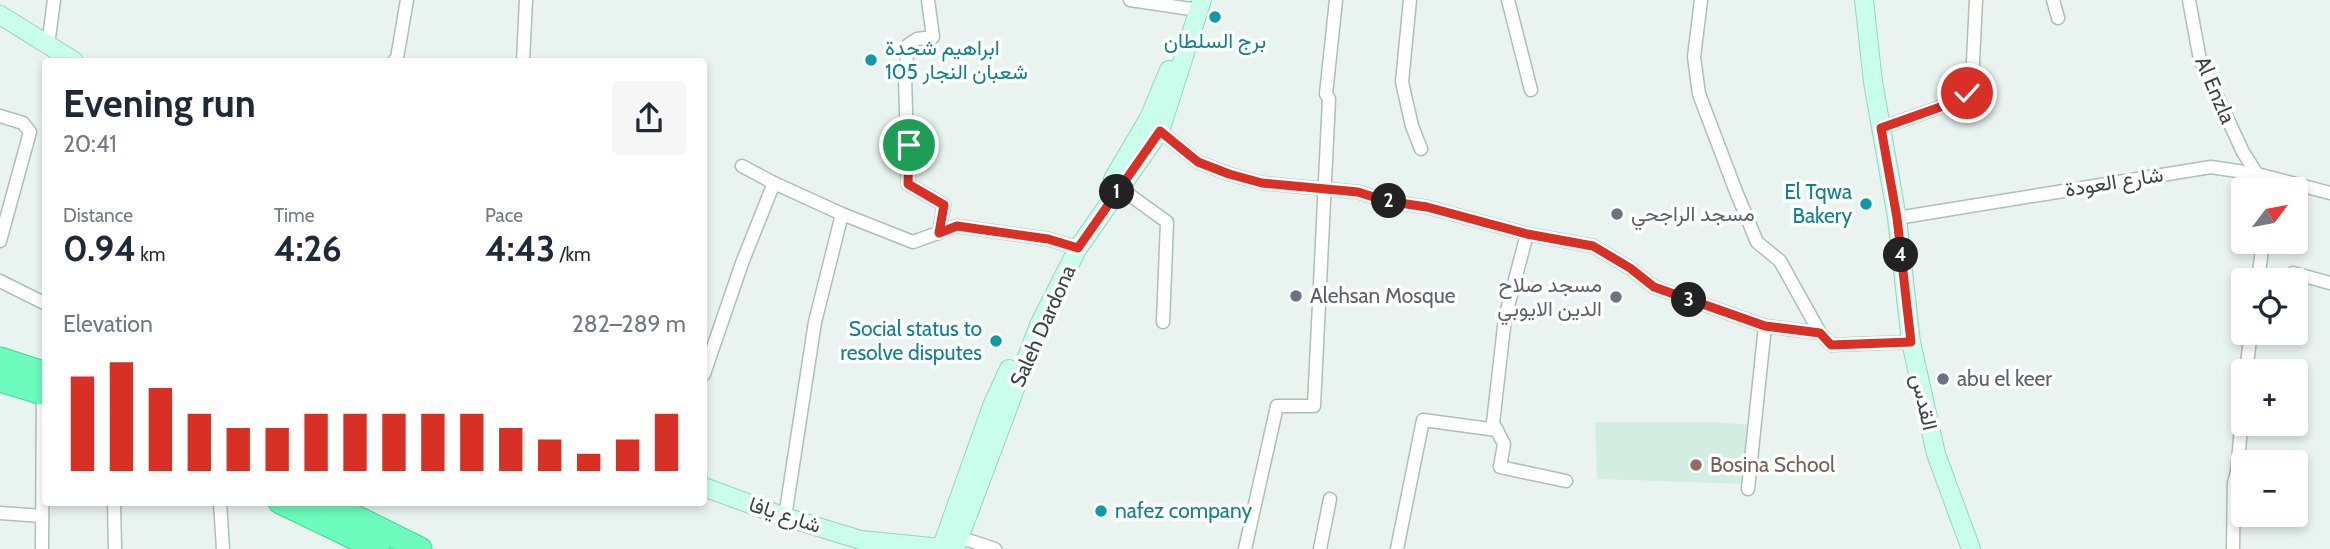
<!DOCTYPE html>
<html lang="en">
<head>
<meta charset="utf-8">
<style>
  body { margin:0; font-family:Cabin,Vazirmatn,sans-serif; background:#f6f6f7; color:#1f2937; height:100vh; display:flex; flex-direction:column; font-size:26px; white-space:nowrap }
  * { box-sizing:border-box; margin:0 }
  p { font-size:23px; color:#747a83 }
  .icon { flex:none; width:38px; height:38px; fill:none; stroke:currentColor; stroke-width:2; stroke-linecap:round; stroke-linejoin:round }
  .map { position:relative; flex:1; overflow:hidden }
  .side { position:absolute; left:42px; top:58px; width:665px; height:448px; display:flex; flex-direction:column; background:#fff; border-radius:7px; box-shadow:0 4px 10px #0003 }
  .side>* { flex:none }
  .needle { width:46px; rotate:58deg }
  .fabs { position:absolute; left:2231px; top:177px; display:grid; gap:14px }
  .fabs a { display:grid; place-items:center; width:77px; height:77px; border-radius:7px; background:#fff; box-shadow:0 4px 10px #0003; font-size:35px }
  .pin { position:absolute; display:grid; place-items:center; width:60px; height:60px; color:#fff; margin:-30px; border:4px solid #fff; border-radius:50%; box-shadow:0 2px 7px #0007 }
  .km { position:absolute; width:35px; height:35px; margin:-18px; border-radius:50%; background:#222; color:#fff; font-size:19px; line-height:35px; text-align:center }
  .round { display:grid; place-items:center; flex:none; width:74px; height:74px; border-radius:7px; background:#f6f6f7 }
  .overview { display:flex; align-items:center; justify-content:space-between; height:119px; padding:0 21px }
  h1 { font-size:38px; font-weight:700; line-height:52px }
  .metrics { display:grid; grid-template-columns:repeat(3,1fr); gap:10px; height:119px; padding:7px 21px }
  .metrics div { display:grid; align-content:center }
  .metrics b { font-size:35px; font-weight:700 }
  .metrics small { font-size:19px; font-weight:400 }
  .metrics p { font-size:19px }
  .chart { height:196px; padding:14px 21px }
  .chart p { display:flex; justify-content:space-between }
  .chart svg { width:100%; height:126px; margin-top:7px; stroke:#d93025; stroke-width:6 }
  .map>svg:first-child { display:block }
  .education { fill:#d3ede3 }
  .lines { fill:none; stroke-linecap:round; stroke-linejoin:round }
  .street-casing { stroke:#acc0b6; stroke-width:15 }
  .secondary-casing { stroke:#99d3be; stroke-width:20 }
  .highway-casing { stroke:#3cdc90; stroke-width:25 }
  .street { stroke:#fff; stroke-width:12 }
  .secondary { stroke:#c9feec; stroke-width:18 }
  .highway { stroke:#6dfcbd; stroke-width:23 }
  .route-casing { stroke:#fff; stroke-width:14 }
  .route { stroke:#d93025; stroke-width:9 }
  .culture-dot { fill:#0f9aa8; stroke:#fff; stroke-width:2.5 }
  .worship-dot { fill:#6b7280; stroke:#fff; stroke-width:2.5 }
  .education-dot { fill:#8d6e63; stroke:#fff; stroke-width:2.5 }
  .labels { text-anchor:middle; stroke-width:7; stroke-linejoin:round; paint-order:stroke }
  .culture-label { font-size:21px; fill:#0d838f; stroke:#fff; text-anchor:start }
  .street-label { font-size:21px; fill:#374840; stroke:#fff }
  .worship-label { font-size:21px; fill:#5b616d; stroke:#fff; text-anchor:start }
  .education-label { font-size:21px; fill:#785e54; stroke:#fff; text-anchor:start }
</style>
</head>
<body>
<div class="map">
<svg width="2330" height="549" viewBox="0 0 2330 549">
  <rect width="100%" height="100%" fill="#e9f4f0"/>
  <!-- education -->
  <polygon class="education" points="1595,422 1714,422 1753,425 1746,484 1597,479"/>
  <g class="lines">
    <!-- street casing -->
    <g class="street-casing">
      <g id="street">
        <polyline points="928,0 933,37 917,39 908,45 905,77 908,184 944,205 939,233"/>
        <polyline points="1130,0 1198,10"/>
        <polyline points="1410,0 1402,82 1412,126 1421,149"/>
        <polyline points="1508,0 1531,90"/>
        <polyline points="1701,0 1694,57 1699,94 1735,189 1757,242 1780,261 1820,333"/>
        <polyline points="2053,0 2058,18"/>
        <polyline points="2189,0 2200,60 2243,152 2257,174"/>
        <polyline points="48,45 54,0"/>
        <polyline points="394,61 397,58 407,0"/>
        <polyline points="523,61 526,0"/>
        <polyline points="0,116 23,123 30,132 0,241"/>
        <polyline points="1881,128 1946,105 1967,93 1972,82 1976,0"/>
        <polyline points="1160,131 1198,162 1229,174 1262,183 1358,192 1386,201 1427,207 1527,234 1593,246 1630,268 1654,287 1765,326 1820,333 1831,345 1911,342"/>
        <polyline points="742,166 774,183"/>
        <polyline points="1120,188 1167,222 1163,322"/>
        <polyline points="1897,218 2211,167 2257,174 2330,193"/>
        <polyline points="1527,234 1505,318 1493,423 1504,444 1500,467 1566,481"/>
        <polyline points="2293,273 2330,283"/>
        <polyline points="2258,280 2263,242"/>
        <polyline points="0,281 46,304"/>
        <polyline points="2246,371 2251,332"/>
        <polyline points="704,374 742,263 774,183 842,214 913,242 957,226 1048,239 1078,248"/>
        <polyline points="1748,489 1765,326"/>
        <polyline points="114,502 115,549"/>
        <polyline points="220,502 223,549"/>
        <polyline points="0,513 42,516"/>
        <polyline points="785,517 815,322 842,214"/>
        <polyline points="959,537 995,549"/>
        <polyline points="42,549 43,394"/>
        <polyline points="1245,549 1277,406 1314,406 1329,99 1326,94 1336,0"/>
        <polyline points="1320,549 1330,499"/>
        <polyline points="1397,549 1423,420 1497,430"/>
        <polyline points="2233,549 2234,483 2237,472 2244,394"/>
      </g>
    </g>
    <!-- secondary casing -->
    <g class="secondary-casing">
      <g id="secondary">
        <polyline points="1864,0 1873,82 1897,218 1911,342 1936,454 1971,549"/>
        <polyline points="0,15 74,61"/>
        <polyline points="1113,179 1149,118 1169,70"/>
        <polyline points="704,487 785,517 861,540 952,549"/>
        <polyline points="941,549 992,406 1009,369"/>
        <polyline points="955,549 1039,325 1078,248 1160,131 1202,0"/>
      </g>
    </g>
    <!-- highway casing -->
    <g class="highway-casing">
      <g id="highway">
        <polyline points="0,359 46,374"/>
        <polyline points="0,380 46,394"/>
        <polyline points="280,502 378,549"/>
        <polyline points="326,502 420,549"/>
      </g>
    </g>
    <!-- street -->
    <use href="#street" class="street"/>
    <!-- secondary -->
    <use href="#secondary" class="secondary"/>
    <!-- highway -->
    <use href="#highway" class="highway"/>
  </g>
  <g class="lines">
    <!-- route casing -->
    <g class="route-casing">
      <polyline id="route" points="909,145 908,184 944,205 939,233 957,226 1048,239 1078,248 1160,131 1198,162 1229,174 1262,183 1358,192 1386,201 1427,207 1527,234 1593,246 1630,268 1654,287 1765,326 1820,333 1831,345 1911,342 1897,218 1881,128 1946,105 1967,93"/>
    </g>
    <!-- route -->
    <use href="#route" class="route"/>
  </g>
  <!-- markers -->
  <g class="culture-dot">
    <circle cx="1215" cy="17" r="7"/>
    <circle cx="871" cy="60" r="7"/>
    <circle cx="1866" cy="204" r="7"/>
    <circle cx="996" cy="341" r="7"/>
    <circle cx="1101" cy="511" r="7"/>
  </g>
  <g class="worship-dot">
    <circle cx="1617" cy="214" r="7"/>
    <circle cx="1296" cy="296" r="7"/>
    <circle cx="1616" cy="297" r="7"/>
    <circle cx="1943" cy="379" r="7"/>
  </g>
  <circle class="education-dot" cx="1696" cy="465" r="7"/>
  <g class="labels">
    <!-- culture labels -->
    <g class="culture-label">
      <text x="1215" y="48" text-anchor="middle">برج السلطان</text>
      <text x="885" y="55">ابراهيم شحدة<tspan x="885" dy="24">شعبان النجار 105</tspan></text>
      <text x="1852" y="199" text-anchor="end">El Tqwa<tspan x="1852" dy="24">Bakery</tspan></text>
      <text x="982" y="336" text-anchor="end">Social status to<tspan x="982" dy="24">resolve disputes</tspan></text>
      <text x="1115" y="518">nafez company</text>
    </g>
    <!-- street labels -->
    <g class="street-label">
      <text transform="translate(2215 90) rotate(67)" y="7">Al Enzla</text>
      <text transform="translate(2114 182) rotate(-9)" y="7">شارع العودة</text>
      <text transform="translate(1043 326) rotate(-66)" y="7">Saleh Dardona</text>
      <text transform="translate(1924 402) rotate(77)" y="7">القدس</text>
      <text transform="translate(785 515) rotate(18)" y="7">شارع يافا</text>
    </g>
    <!-- worship labels -->
    <g class="worship-label">
      <text x="1631" y="221">مسجد الراجحي</text>
      <text x="1602" y="292" text-anchor="end">مسجد صلاح<tspan x="1602" dy="24">الدين الايوبي</tspan></text>
      <text x="1310" y="303">Alehsan Mosque</text>
      <text x="1957" y="386">abu el keer</text>
    </g>
    <!-- education labels -->
    <g class="education-label">
      <text x="1710" y="472">Bosina School</text>
    </g>
  </g>
</svg>
<div class="fabs">
<a><svg class="needle" viewBox="-14 -14 28 28"><path d="M0-13l5 13h-10z" fill="#e53935"/><path d="M0 13l5-13h-10z" fill="#747a83"/></svg></a>
<a><svg class="icon" aria-label="locate" viewBox="0 0 24 24"><circle cx="12" cy="12" r="6"/><path d="M12 2v4M12 18v4M2 12h4M18 12h4"/></svg></a>
<a>+</a>
<a>−</a>
</div>
<div class="pin" style="left:909px;top:145px;background:#1e9e55"><svg class="icon" aria-label="arrive" viewBox="0 0 24 24"><path d="M6 21V4h12l-3 4 3 4H6"/></svg></div>
<div class="pin" style="left:1967px;top:93px;background:#d93025"><svg class="icon" aria-label="check" viewBox="0 0 24 24"><path d="M5 12l5 5 9-10"/></svg></div>
<b class="km" style="left:1117px;top:192px">1</b>
<b class="km" style="left:1389px;top:201px">2</b>
<b class="km" style="left:1689px;top:300px">3</b>
<b class="km" style="left:1901px;top:255px">4</b>
<section class="side">
<div class="overview"><div><h1>Evening run</h1><p>20:41</p></div><a class="round"><svg class="icon" aria-label="share" viewBox="0 0 24 24"><path d="M12 15V3M7 8l5-5 5 5M5 13v7h14v-7"/></svg></a></div>
<div class="metrics">
<div><p>Distance</p><b>0.94<small> km</small></b></div>
<div><p>Time</p><b>4:26</b></div>
<div><p>Pace</p><b>4:43<small> /km</small></b></div>
</div>
<div class="chart"><p><span>Elevation</span>282–289 m</p>
<svg viewBox="0 0 160 44" preserveAspectRatio="none"><path d="M5 44V11M15 44V6M25 44V15M35 44V24M45 44V29M55 44V29M65 44V24M75 44V24M85 44V24M95 44V24M105 44V24M115 44V29M125 44V33M135 44V38M145 44V33M155 44V24"/></svg>
</div>
</section>
</div>
</body>
</html>
